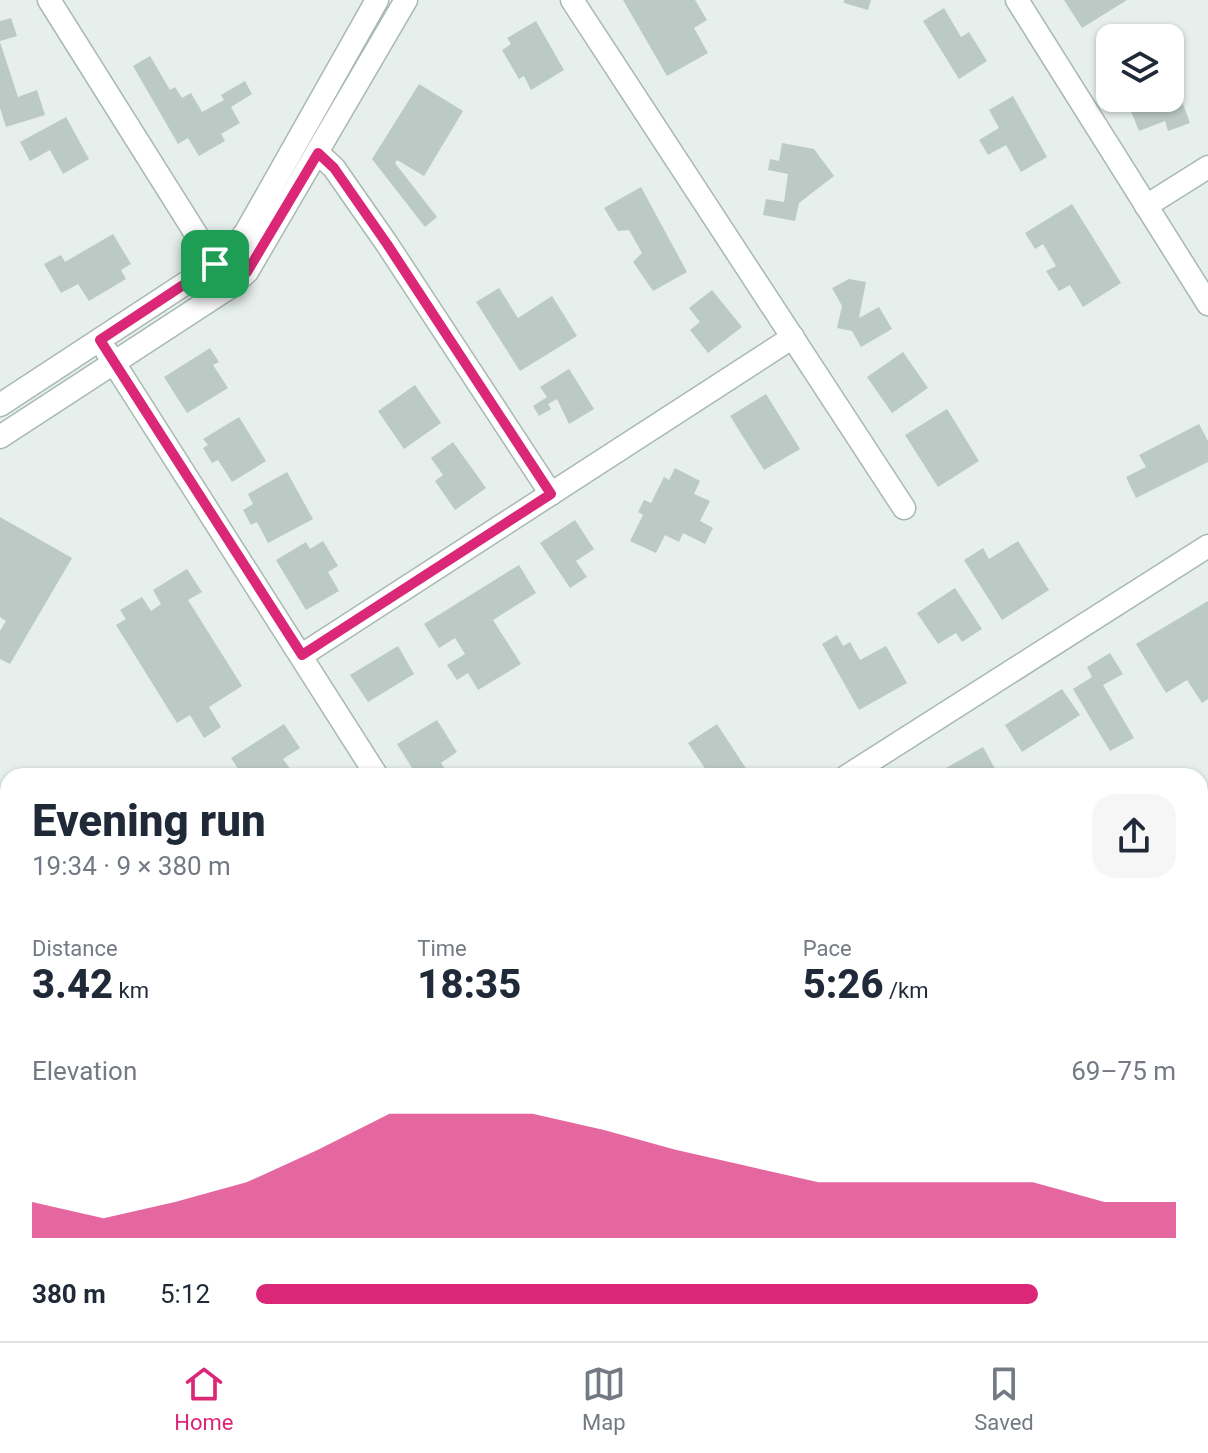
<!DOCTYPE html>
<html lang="en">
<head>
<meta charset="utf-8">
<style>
  body { margin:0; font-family:Roboto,sans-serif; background:#f6f6f7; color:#1f2937; height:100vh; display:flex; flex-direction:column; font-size:30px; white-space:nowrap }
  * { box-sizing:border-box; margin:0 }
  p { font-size:26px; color:#747a83 }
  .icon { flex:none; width:44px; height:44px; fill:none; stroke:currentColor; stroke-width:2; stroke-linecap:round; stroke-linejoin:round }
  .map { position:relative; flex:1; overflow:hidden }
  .sheet { position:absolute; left:0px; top:768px; width:1208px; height:574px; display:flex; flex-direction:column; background:#fff; border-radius:24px 24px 0 0; box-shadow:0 2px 6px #0004 }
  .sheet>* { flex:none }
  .fabs { position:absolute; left:1096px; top:24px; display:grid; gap:16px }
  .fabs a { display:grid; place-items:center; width:88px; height:88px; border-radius:16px; background:#fff; box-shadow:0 2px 6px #0004; font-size:40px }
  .pin { position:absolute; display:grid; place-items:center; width:68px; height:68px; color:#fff; margin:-34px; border-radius:16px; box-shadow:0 4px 12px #0006 }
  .round { display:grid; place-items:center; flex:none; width:84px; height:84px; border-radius:24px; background:#f6f6f7 }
  .head { display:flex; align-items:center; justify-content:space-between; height:136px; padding:0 32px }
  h1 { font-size:44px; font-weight:800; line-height:60px }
  .stats { display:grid; grid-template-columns:repeat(3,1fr); gap:12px; height:136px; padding:8px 32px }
  .stats div { display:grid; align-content:center }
  .stats b { font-size:40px; font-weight:800 }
  .stats small { font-size:22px; font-weight:400 }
  .stats p { font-size:22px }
  .chart { height:224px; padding:16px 32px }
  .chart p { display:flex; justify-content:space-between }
  .chart svg { width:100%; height:144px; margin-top:8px; fill:#db2777; opacity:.7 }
  ul { padding:0 32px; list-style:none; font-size:26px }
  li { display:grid; grid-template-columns:128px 96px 1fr; align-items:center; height:60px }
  li i { height:20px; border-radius:10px; background:#db2777 }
  .menu { display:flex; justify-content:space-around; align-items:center; height:112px; border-top:2px solid #e0e1e3; background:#fff; font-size:22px; color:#747a83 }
  .menu a { display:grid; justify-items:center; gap:4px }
  .menu .on { color:#db2777 }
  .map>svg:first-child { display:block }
  .built { fill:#d4dfda }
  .building { fill:#bbcac4 }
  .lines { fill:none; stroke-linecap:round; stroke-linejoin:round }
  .minor-casing { stroke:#a8b8b2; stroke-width:25 }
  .minor { stroke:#fff; stroke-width:22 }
  .route-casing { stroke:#fff; stroke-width:16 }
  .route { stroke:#db2777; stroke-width:10 }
</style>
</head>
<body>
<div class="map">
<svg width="1208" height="1341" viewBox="0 0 1208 1341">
  <rect width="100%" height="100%" fill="#e6efeb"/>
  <!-- built -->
  <polygon class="built" points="1208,787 1208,1341 0,1341 0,1097 8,1091 8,1334 1200,1334 1200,793"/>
  <!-- building -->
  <g class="building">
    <polygon points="623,0 695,0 707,20 694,28 708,53 667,76"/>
    <polygon points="844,0 871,0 868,10 844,3"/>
    <polygon points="1064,0 1127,0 1082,28"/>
    <polygon points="944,8 961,37 969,32 987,61 959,79 923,21"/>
    <polygon points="11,18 17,36 0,41 0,21"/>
    <polygon points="536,21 564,70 531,90 524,76 519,79 502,50 511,44 507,38"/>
    <polygon points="0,42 18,97 37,90 45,115 6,127 0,108"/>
    <polygon points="150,56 170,90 175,87 182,98 191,93 202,112 224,100 221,95 245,81 252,94 231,107 240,123 221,134 225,141 199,156 188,138 178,144 133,66"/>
    <polygon points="1170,69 1190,123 1168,131 1165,121 1139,131 1130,109 1161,98 1170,98"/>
    <polygon points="419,84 463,111 424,176 397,160 395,163 437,217 425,227 372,159"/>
    <polygon points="1013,96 1047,157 1021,172 1006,145 988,155 979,140 999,128 989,110"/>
    <polygon points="66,117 89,159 63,174 50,150 30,161 20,142"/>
    <polygon points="782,143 814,149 834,176 799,203 795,221 763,215 766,199 784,202 788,174 768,170 770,159 779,161"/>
    <polygon points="641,187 687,272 653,291 633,262 642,253 629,230 618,231 604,208"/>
    <polygon points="1072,204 1121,283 1083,307 1070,285 1059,291 1046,271 1056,266 1043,244 1035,249 1025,233"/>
    <polygon points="113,234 131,264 121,270 126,279 89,301 78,284 61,293 44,264 61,255 65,262"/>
    <polygon points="849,279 866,282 859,318 879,307 892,329 861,347 852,331 837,328 842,306 832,288"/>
    <polygon points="499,288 518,318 552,296 577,336 520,371 476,302"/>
    <polygon points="712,290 742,327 708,353 690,330 700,322 689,308"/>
    <polygon points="210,348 219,362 213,365 228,388 187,413 164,377"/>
    <polygon points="903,352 928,388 892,413 867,377"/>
    <polygon points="569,369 594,409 569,424 557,399 548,404 551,409 539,416 533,406 547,397 540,387"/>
    <polygon points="415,385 441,423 404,449 378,411"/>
    <polygon points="766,394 800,449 764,470 730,416"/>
    <polygon points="947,409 979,461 938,487 905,435"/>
    <polygon points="239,417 266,461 232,482 218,460 212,463 203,448 208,445 203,439"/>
    <polygon points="1199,424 1208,441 1208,462 1136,498 1126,477 1146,467 1139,455"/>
    <polygon points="453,442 486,488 455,510 435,481 443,475 431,458"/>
    <polygon points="675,468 700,481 694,494 710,501 700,521 713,528 705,544 683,533 679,542 665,535 656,553 630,541 643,515 638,512 644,500 651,503 664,477 669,480"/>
    <polygon points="287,472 313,519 268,543 257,522 251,525 243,510 253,504 248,494"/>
    <polygon points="0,517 72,558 10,664 0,659 0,631 6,621 0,617"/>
    <polygon points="575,520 594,549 576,561 587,577 570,588 540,543"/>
    <polygon points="323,541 338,566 328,572 339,591 306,610 276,560 306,542 310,549"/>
    <polygon points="1018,541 1049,590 1002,620 964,560 983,548 989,559"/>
    <polygon points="519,565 536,593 493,620 521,664 478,690 468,673 457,680 447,665 465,654 455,638 439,648 424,624"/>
    <polygon points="187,569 202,592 188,600 242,686 209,707 221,727 204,738 190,715 177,723 116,625 126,619 120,610 142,597 151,611 161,604 153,590"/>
    <polygon points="955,588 982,629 962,642 956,633 938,644 917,613"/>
    <polygon points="1208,601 1208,699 1202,703 1187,680 1166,693 1136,644"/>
    <polygon points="837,635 843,646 850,642 860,660 886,646 907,683 859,710 822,644"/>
    <polygon points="398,646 414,674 368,702 350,675"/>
    <polygon points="1110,653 1123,674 1103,685 1134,738 1110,751 1073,689 1092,677 1087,667"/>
    <polygon points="1062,689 1080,715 1022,752 1005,725"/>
    <polygon points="437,720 457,752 441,763 449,775 447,776 417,776 397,744"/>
    <polygon points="284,724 300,748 283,759 294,774 302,769 306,776 243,776 231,758"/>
    <polygon points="717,724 751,776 710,776 688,743"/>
    <polygon points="983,747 999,776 932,776"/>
  </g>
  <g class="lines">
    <!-- minor casing -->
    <g class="minor-casing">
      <g id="minor">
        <polyline points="49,0 223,277"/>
        <polyline points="572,0 904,508"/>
        <polyline points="1017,0 1208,304"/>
        <polyline points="318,153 334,168 387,244 551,494"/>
        <polyline points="1146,206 1208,167"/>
        <polyline points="107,352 377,776"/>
        <polyline points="0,405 215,264 232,250 246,232 377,0"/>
        <polyline points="0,437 230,287 247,272 406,0"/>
        <polyline points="302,655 793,337"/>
        <polyline points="847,776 1208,546"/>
        <polyline points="0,1280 8,1274"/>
        <polyline points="261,1341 263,1334"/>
      </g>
    </g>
    <!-- minor -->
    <use href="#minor" class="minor"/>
  </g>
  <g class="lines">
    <!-- route casing -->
    <g class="route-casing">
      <polygon id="route" points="318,153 334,168 387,244 551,494 302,655 100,340 215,264 230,287 247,272"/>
    </g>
    <!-- route -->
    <use href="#route" class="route"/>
  </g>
</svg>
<div class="fabs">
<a><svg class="icon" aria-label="layers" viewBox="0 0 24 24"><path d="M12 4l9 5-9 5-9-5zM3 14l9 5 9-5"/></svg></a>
</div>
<div class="pin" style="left:215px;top:264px;background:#1e9e55"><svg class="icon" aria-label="arrive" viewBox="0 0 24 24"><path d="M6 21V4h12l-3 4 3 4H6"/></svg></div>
<section class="sheet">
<div class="head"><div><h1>Evening run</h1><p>19:34 · 9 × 380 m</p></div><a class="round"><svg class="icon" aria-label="share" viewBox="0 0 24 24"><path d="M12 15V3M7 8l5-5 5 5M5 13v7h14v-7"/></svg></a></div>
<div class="stats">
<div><p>Distance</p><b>3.42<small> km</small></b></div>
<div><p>Time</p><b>18:35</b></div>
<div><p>Pace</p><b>5:26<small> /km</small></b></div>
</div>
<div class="chart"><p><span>Elevation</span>69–75 m</p>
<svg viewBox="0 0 160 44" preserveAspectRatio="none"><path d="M0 44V33L10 38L20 33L30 27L40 17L50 6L60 6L70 6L80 11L90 17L100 22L110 27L120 27L130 27L140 27L150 33L160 33V44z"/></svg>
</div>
<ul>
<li><b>380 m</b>5:12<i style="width:85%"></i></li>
</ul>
</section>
</div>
<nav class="menu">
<a class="on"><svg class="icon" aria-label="home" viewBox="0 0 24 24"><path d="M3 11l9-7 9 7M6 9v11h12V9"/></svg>Home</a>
<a><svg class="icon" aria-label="map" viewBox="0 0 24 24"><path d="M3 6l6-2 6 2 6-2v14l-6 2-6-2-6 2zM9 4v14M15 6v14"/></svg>Map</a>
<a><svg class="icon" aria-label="saved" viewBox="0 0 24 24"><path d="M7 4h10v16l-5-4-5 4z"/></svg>Saved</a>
</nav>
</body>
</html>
